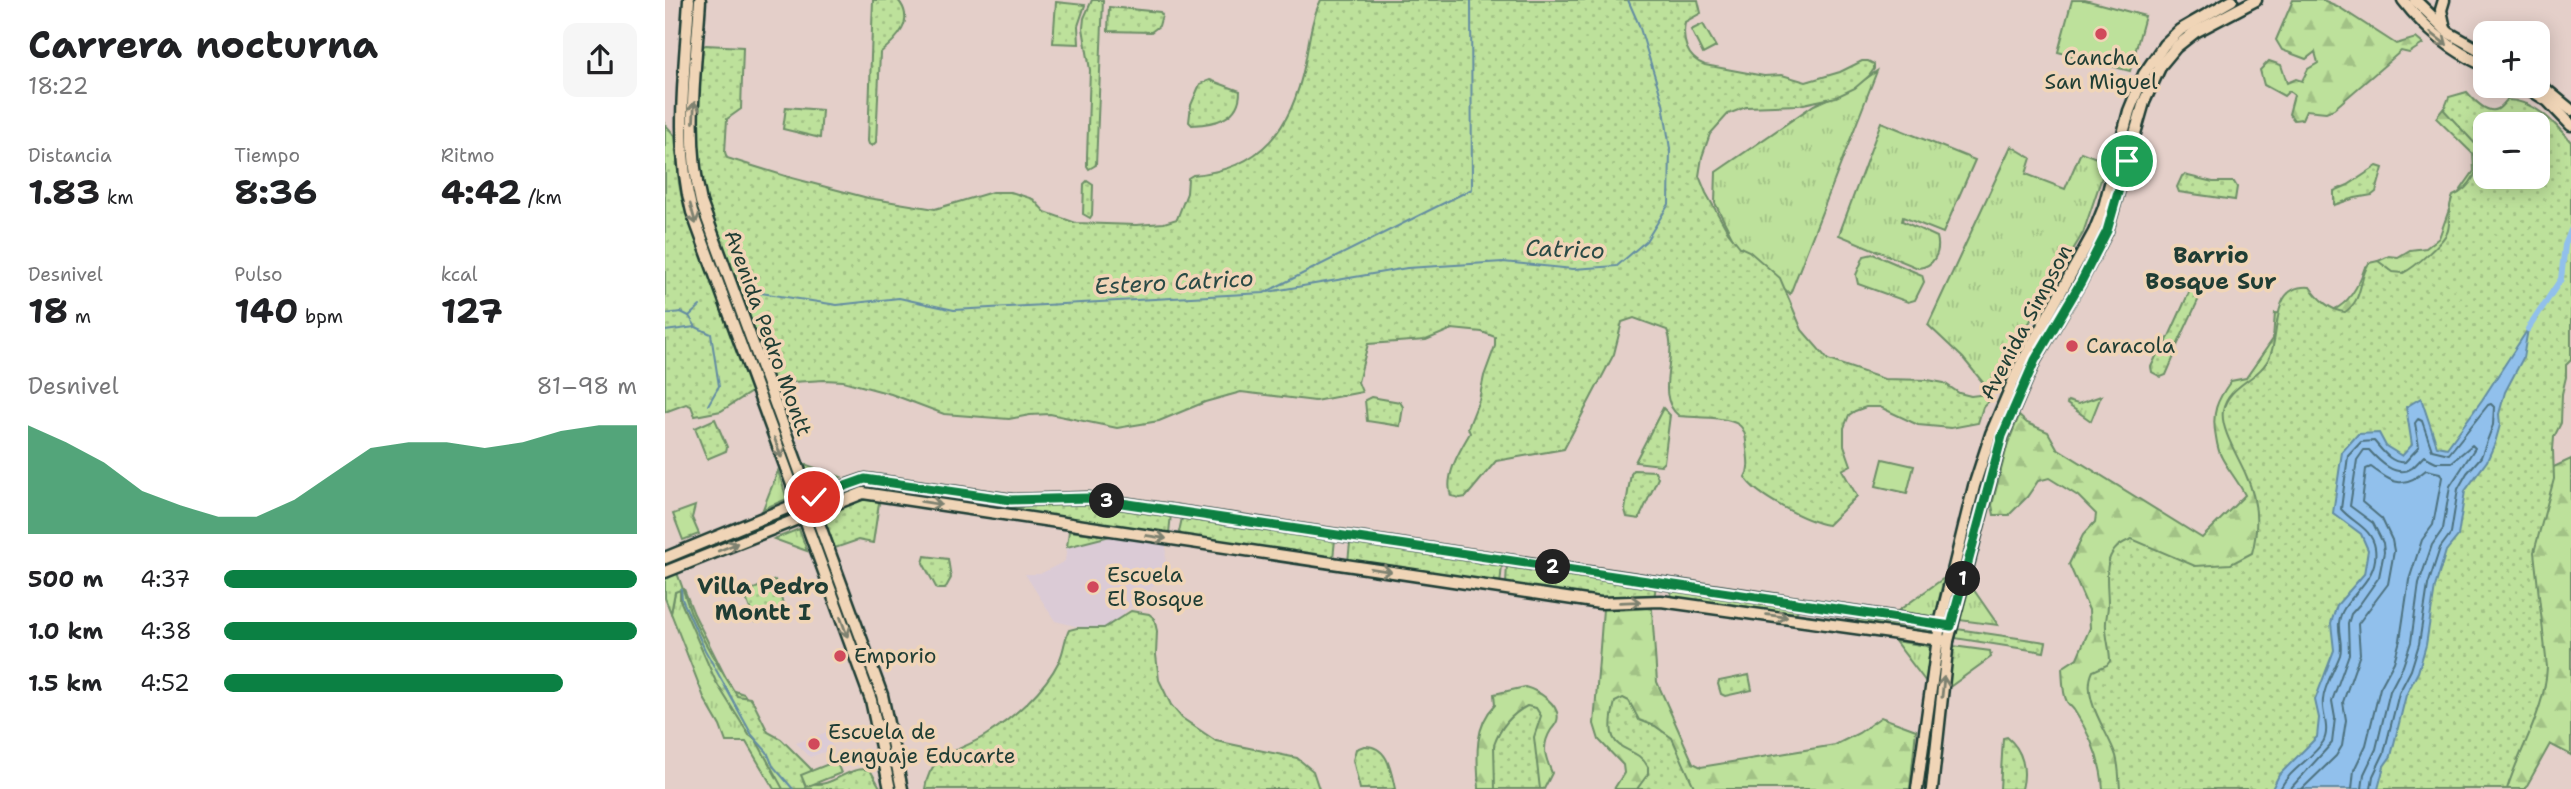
<!DOCTYPE html>
<html lang="es">
<head>
<meta charset="utf-8">
<style>
  body { margin:0; font-family:"Shantell Sans",sans-serif; background:#f6f6f6; color:#202124; height:100vh; display:flex; flex-direction:column; font-size:26px; white-space:nowrap }
  * { box-sizing:border-box; margin:0 }
  p { font-size:23px; color:#757577 }
  .icon { flex:none; width:38px; height:38px; fill:none; stroke:currentColor; stroke-width:2; stroke-linecap:round; stroke-linejoin:round }
  .map { position:relative; flex:1; overflow:hidden }
  .drawer { display:flex; flex-direction:column; background:#fff; width:665px }
  .drawer>* { flex:none }
  .buttons { position:absolute; left:1808px; top:21px; display:grid; gap:14px }
  .buttons a { display:grid; place-items:center; width:77px; height:77px; border-radius:14px; background:#fff; box-shadow:0 4px 18px #0003; font-size:35px }
  .pin { position:absolute; display:grid; place-items:center; width:60px; height:60px; color:#fff; margin:-30px; border:4px solid #fff; border-radius:50%; box-shadow:0 2px 7px #0007 }
  .km { position:absolute; width:35px; height:35px; margin:-18px; border-radius:50%; background:#222; color:#fff; font-size:19px; line-height:35px; text-align:center }
  .round { display:grid; place-items:center; flex:none; width:74px; height:74px; border-radius:14px; background:#f6f6f6 }
  .summary { display:flex; align-items:center; justify-content:space-between; height:119px; padding:0 28px }
  h1 { font-size:38px; font-weight:700; line-height:52px }
  .metrics { display:grid; grid-template-columns:repeat(3,1fr); gap:10px; height:119px; padding:7px 28px }
  .metrics div { display:grid; align-content:center }
  .metrics b { font-size:35px; font-weight:700 }
  .metrics small { font-size:19px; font-weight:400 }
  .metrics p { font-size:19px }
  .chart { height:196px; padding:14px 28px }
  .chart p { display:flex; justify-content:space-between }
  .chart svg { width:100%; height:126px; margin-top:7px; fill:#0b8043; opacity:.7 }
  ul { padding:0 28px; list-style:none; font-size:23px }
  li { display:grid; grid-template-columns:112px 84px 1fr; align-items:center; height:52px }
  li i { height:18px; border-radius:9px; background:#0b8043 }
  main { display:flex; flex:1; min-height:0 }
  .map>svg:first-child { display:block }
  .built { fill:#dbcbd6 }
  .grass { fill:url(#grass-tufts); stroke:#6e8f68; stroke-width:2 }
  .forest { fill:url(#forest-firs); stroke:#6e8f68; stroke-width:2 }
  .park { fill:url(#park-dots); stroke:#6e8f68; stroke-width:2; fill-rule:evenodd }
  .pitch { fill:#bde19b; stroke:#6e8f68; stroke-width:2 }
  .water { fill:#91c0ec; stroke:#638ca2; stroke-width:2 }
  .lines { fill:none; stroke-linecap:round; stroke-linejoin:round }
  .shore { stroke:#4d717e; stroke-width:2 }
  .stream { stroke:#638ca2; stroke-width:2 }
  .canal { stroke:#91c0ec; stroke-width:6 }
  .secondary-casing { stroke:#1f3d34; stroke-width:15 }
  .secondary { stroke:#f0d5b7; stroke-width:10 }
  .oneway { stroke:#7d816f }
  .route-casing { stroke:#fff; stroke-width:14 }
  .route { stroke:#0b8043; stroke-width:9 }
  .poi-dot { fill:#d1495b; stroke:#f0d5b7; stroke-width:2.5 }
  .labels { text-anchor:middle; stroke-width:7; stroke-linejoin:round; paint-order:stroke }
  .poi-label { font-size:21px; fill:#1f3d34; stroke:#f0d5b7; text-anchor:start }
  .street-label { font-size:21px; fill:#1f3d34; stroke:#f0d5b7 }
  .water-label { font-size:23px; font-style:italic; fill:#2a4a46; stroke:#f0d5b7 }
  .neighbourhood-label { font-size:23px; font-weight:bold; fill:#1f3d34; stroke:#f0d5b7 }
</style>
</head>
<body>
<main>
<section class="drawer">
<div class="summary"><div><h1>Carrera nocturna</h1><p>18:22</p></div><a class="round"><svg class="icon" aria-label="share" viewBox="0 0 24 24"><path d="M12 15V3M7 8l5-5 5 5M5 13v7h14v-7"/></svg></a></div>
<div class="metrics">
<div><p>Distancia</p><b>1.83<small> km</small></b></div>
<div><p>Tiempo</p><b>8:36</b></div>
<div><p>Ritmo</p><b>4:42<small> /km</small></b></div>
</div>
<div class="metrics">
<div><p>Desnivel</p><b>18<small> m</small></b></div>
<div><p>Pulso</p><b>140<small> bpm</small></b></div>
<div><p>kcal</p><b>127</b></div>
</div>
<div class="chart"><p><span>Desnivel</span>81–98 m</p>
<svg viewBox="0 0 160 44" preserveAspectRatio="none"><path d="M0 44V6L10 12L20 19L30 29L40 34L50 38L60 38L70 32L80 23L90 14L100 12L110 12L120 14L130 12L140 8L150 6L160 6V44z"/></svg>
</div>
<ul>
<li><b>500 m</b>4:37<i style="width:100%"></i></li>
<li><b>1.0 km</b>4:38<i style="width:100%"></i></li>
<li><b>1.5 km</b>4:52<i style="width:82%"></i></li>
</ul>
</section>
<div class="map">
<svg width="1906" height="789" viewBox="0 0 1906 789">
  <defs>
    <pattern id="grass-tufts" width="24" height="20" patternUnits="userSpaceOnUse" patternTransform="scale(1.75)"><rect width="24" height="20" fill="#bde19b"/><path d="M3 7l-1-3M5 7V3M7 7l1-3M15 17l-1-3M17 17v-4M19 17l1-3" fill="none" stroke="#a2c286"/></pattern>
    <pattern id="forest-firs" width="22" height="20" patternUnits="userSpaceOnUse" patternTransform="scale(1.75)"><rect width="22" height="20" fill="#bde19b"/><path d="M5 1l3.5 6h-7zM16 11l3.5 6h-7z" fill="#a2c286"/></pattern>
    <pattern id="park-dots" width="8" height="8" patternUnits="userSpaceOnUse" patternTransform="scale(1.75)"><rect width="8" height="8" fill="#bde19b"/><path d="M2 2h.1M6 6h.1" fill="none" stroke="#a2c286" stroke-width="1.8" stroke-linecap="round"/></pattern>
  </defs>
  <rect width="100%" height="100%" fill="#e4cfc9"/>
  <filter id="ink" filterUnits="userSpaceOnUse"><feTurbulence type="fractalNoise" baseFrequency=".0143" numOctaves="2"/><feDisplacementMap in="SourceGraphic" scale="14" xChannelSelector="R" yChannelSelector="G"/><feConvolveMatrix kernelMatrix="1 2 1 2 8 2 1 2 1" color-interpolation-filters="sRGB"/></filter>
  <g filter="url(#ink)">
    <!-- built -->
    <g class="built">
      <polygon points="404,530 501,544 500,575 438,633 390,621 360,574 375,574 400,561"/>
      <polygon points="162,732 168,749 145,757 131,743"/>
    </g>
    <!-- grass -->
    <g class="grass">
      <polygon points="1212,71 1125,294 1071,245 1050,203 1051,172 1149,105 1189,87"/>
      <path d="M1216,122L1310,160L1278,233L1238,217L1237,221L1272,237C1276,252 1269,267 1253,268L1174,235Z"/>
      <polygon points="1346,146 1366,158 1361,174 1400,189 1416,152 1442,162 1418,233 1324,390 1298,358 1263,325"/>
      <polygon points="1208,254 1257,275 1259,282 1250,300 1243,302 1193,284 1191,275 1199,256"/>
      <polygon points="1436,396 1426,421 1402,404 1403,401 1413,404"/>
      <polygon points="139,464 176,477 148,489"/>
      <polygon points="113,471 122,499 98,509"/>
      <polygon points="226,487 298,496 298,499 281,498 278,501 226,492"/>
      <polygon points="30,506 27,518 34,534 18,540 8,514"/>
      <polygon points="134,529 142,551 109,539"/>
      <polygon points="404,531 445,536 402,547"/>
      <polygon points="1279,578 1270,617 1233,611"/>
      <polygon points="1304,583 1333,625 1294,620"/>
      <polygon points="15,589 19,589 29,614 67,690 79,694 138,789 109,789 81,742 61,742 55,726 40,700 6,613 10,592"/>
      <polygon points="1197,618 1266,628 1265,637 1191,625 1193,619"/>
      <polygon points="1230,641 1262,646 1265,648 1261,682"/>
      <polygon points="1288,646 1325,651 1326,657 1286,686 1280,682 1284,650"/>
    </g>
    <!-- forest -->
    <g class="forest">
      <polygon points="1628,0 1658,0 1672,6 1731,44 1751,38 1758,44 1744,53 1736,51 1669,109 1661,112 1641,110 1637,119 1629,120 1624,114 1629,95 1624,91 1619,96 1599,85 1595,70 1604,61 1616,65 1622,83 1631,79 1637,81 1643,69 1653,63 1650,52 1641,59 1617,50 1611,40"/>
      <path d="M1782,104L1820,154V177L1609,524L1469,789H1438C1436,761 1425,734 1409,710C1407,707 1404,705 1402,702C1397,693 1398,678 1397,668L1412,658L1425,628L1424,610L1404,564L1418,535L1430,522L1431,514L1413,496L1384,478L1373,481L1362,497L1344,515H1329L1327,505L1343,443L1354,416L1362,423L1383,432L1392,448L1537,538L1580,495C1573,481 1564,471 1557,458C1553,451 1552,444 1551,437C1546,413 1552,400 1566,381L1581,378L1608,339L1610,313C1658,315 1682,320 1700,267L1724,256L1733,257L1745,250L1761,248L1774,238L1786,204L1809,171L1808,154L1771,118Z"/>
      <polygon points="1906,459 1906,755 1885,744 1860,789 1735,789 1882,470"/>
      <polygon points="984,608 987,610 992,682 1028,763 1036,767 1170,745 1194,733 1216,717 1251,730 1245,789 949,789 959,773 958,765 934,740 929,724 938,609 953,610"/>
      <path d="M860,687C872,690 897,705 892,721C891,725 888,727 886,730C876,746 880,757 887,773L879,789H814C812,760 808,727 830,705L829,694Z"/>
    </g>
    <!-- park -->
    <g class="park">
      <path d="M208,0H233C251,21 232,39 215,53L211,142L207,146L204,144L203,141Z"/>
      <polygon points="427,0 438,0 431,165 424,169 422,166 422,156 425,70 418,28 419,18"/>
      <path d="M656,0H1033L1036,13L1020,22C1017,40 1021,58 1040,65L1099,76L1117,75L1141,82L1175,72L1197,61H1203L1209,64V69L1204,76L1190,88L1171,97L1134,105L1081,107L1063,114L1045,134L1037,157L1034,176L1041,193L1063,232L1075,247L1084,251L1115,278L1137,330L1163,360L1219,379L1263,380L1279,383L1294,393L1306,396L1322,394L1325,400L1318,407L1313,423L1286,428L1253,425L1215,407H1201L1190,411L1184,415L1179,428V445L1186,465L1177,470L1192,496L1163,525C1143,522 1089,495 1080,477C1085,469 1083,459 1082,450C1081,442 1081,430 1074,425C1063,416 1028,418 1014,416C988,395 1014,356 1002,330L969,318L957,322L949,354L899,449L831,461L801,497L795,498L786,496C779,476 795,450 805,433L803,428L814,400L819,376L830,346V337L817,332L787,329L761,340L703,344L693,382L697,392L650,401L576,392L540,402L494,421L452,428L385,414L365,415L344,419L279,414L226,394L178,381L159,380L112,383L85,393L56,411L30,416L26,406L21,404L0,412V124L10,136L14,183L17,199L39,193L37,173L33,172L31,110L35,47L41,45L78,47L76,109L62,119L60,152L62,158L127,178L203,198L270,209L327,192H346L368,199L380,212L411,223L471,225L499,223L512,219L522,193L523,178L528,175C597,169 627,128 640,63C644,42 646,20 656,0Z"/>
      <polygon points="391,2 420,5 413,26 414,44 388,43"/>
      <polygon points="444,7 495,12 497,15 494,26 486,32 443,31"/>
      <path d="M545,80L575,91C575,119 550,124 527,125L524,122L526,105L535,84Z"/>
      <path d="M1802,92C1808,99 1822,115 1833,109C1836,107 1839,103 1842,100C1869,100 1890,123 1906,142V360L1901,365V377L1897,394L1896,423L1889,437L1888,450L1889,479L1869,552L1882,667C1880,711 1855,748 1842,789H1455C1454,778 1454,766 1451,756C1443,731 1415,698 1428,671L1442,665L1445,661C1445,649 1441,639 1441,627C1440,620 1443,613 1443,605C1443,578 1434,550 1467,539L1530,566L1566,564L1587,553C1594,527 1593,501 1581,475C1574,458 1555,429 1558,411C1563,384 1595,380 1605,356C1616,330 1605,284 1645,287C1653,299 1666,311 1680,312C1699,299 1693,280 1704,263L1713,261L1728,272L1738,273C1749,268 1781,240 1783,230C1786,218 1782,208 1788,196C1806,189 1817,167 1814,148L1779,110L1784,97ZM1820,124H1872V177H1820Z"/>
      <polygon points="121,107 157,110 155,138 118,129"/>
      <polygon points="1712,166 1718,168 1711,192 1707,195 1690,198 1669,205 1669,191 1683,185"/>
      <polygon points="1519,175 1548,182 1569,182 1572,187 1570,200 1514,192 1512,187 1517,176"/>
      <polygon points="422,181 428,185 427,215 425,218 418,214 419,184"/>
      <polygon points="1529,286 1536,289 1537,292 1511,348 1501,343 1526,288"/>
      <polygon points="1495,348 1510,354 1501,375 1496,377 1487,372 1486,367"/>
      <polygon points="706,397 735,402 738,407 735,426 702,421 700,400"/>
      <polygon points="998,408 1005,415 999,462 996,465 970,462"/>
      <polygon points="50,419 62,447 61,451 42,459 30,428"/>
      <polygon points="969,470 990,471 993,478 974,519 962,517 960,510 966,474"/>
      <polygon points="208,498 213,500 214,503 208,543 193,540 170,548 157,514 198,499"/>
      <polygon points="422,502 506,514 504,533 342,511 343,507 356,508 359,505"/>
      <polygon points="520,517 670,540 668,558 518,536 514,532 517,518"/>
      <polygon points="685,543 837,565 835,585 683,562"/>
      <polygon points="260,556 283,559 286,578 280,589 272,589 258,563"/>
      <polygon points="842,564 991,585 989,599 936,600 841,585"/>
      <path d="M11,571C19,588 21,604 30,622C41,648 57,671 72,696L85,698L88,702L103,732L116,739L146,769L145,783C169,789 181,765 205,770L216,789H118L91,740L84,735L51,682L15,600V590L10,592L6,613L0,598V575Z"/>
      <polygon points="110,580 120,610 90,622 79,593"/>
      <polygon points="1009,588 1131,608 1133,610 1130,615 1007,597 1006,592"/>
      <path d="M466,611L484,614L489,618L492,631L491,655L494,680L506,705L517,718L551,741L632,758L648,771L654,789H260C265,751 294,753 321,735C348,718 380,690 394,661C399,652 399,640 404,630L412,628H439Z"/>
      <polygon points="1292,629 1381,642 1379,652 1290,638"/>
      <polygon points="1084,675 1087,690 1060,696 1056,694 1053,684 1054,681"/>
      <path d="M958,698L964,701L974,720L990,726L1007,738L1030,789H972L983,774V767C969,740 935,760 950,702Z"/>
      <path d="M862,706L871,708L876,716L869,737L875,789H830L829,745C835,728 847,714 862,706Z"/>
      <path d="M1342,737C1358,750 1362,770 1357,789H1335L1338,738Z"/>
      <path d="M699,746C723,745 726,771 730,789H695L688,760L691,749Z"/>
    </g>
    <!-- pitch -->
    <g class="pitch">
      <polygon points="1407,0 1420,0 1480,16 1465,71 1393,52"/>
      <polygon points="1038,24 1051,47 1038,54 1026,30"/>
      <polygon points="1218,459 1249,466 1242,493 1211,486"/>
      <polygon points="171,761 176,773 141,787 136,775"/>
    </g>
    <!-- water -->
    <polygon class="water" points="1863,329 1858,358 1840,392 1834,414 1835,425 1830,443 1822,461 1800,491 1793,536 1781,551 1770,587 1761,645 1753,672 1741,695 1726,756 1719,766 1713,789 1607,789 1614,775 1652,737 1654,718 1650,700 1669,650 1666,623 1672,605 1699,574 1703,550 1696,534 1668,513 1677,452 1693,434 1714,433 1721,446 1737,456 1747,445 1741,407 1756,398 1772,446 1782,448 1817,400"/>
    <g class="lines">
      <!-- shore -->
      <g class="shore">
        <path d="M1615,789C1625,769 1647,759 1658,742C1666,728 1656,713 1658,700C1659,685 1670,669 1675,655C1678,644 1673,634 1674,623C1676,597 1715,583 1710,548C1707,528 1688,523 1676,509L1683,456L1696,442L1709,441C1717,450 1726,464 1740,462L1754,447L1750,423L1753,419L1757,421L1767,450L1784,454L1823,405L1826,404L1829,407L1828,425L1816,457L1802,473L1793,489L1786,533L1775,548L1763,585L1754,644L1746,670L1734,693L1719,753L1708,776L1706,789"/>
        <path d="M1625,789L1667,743L1670,718L1667,701L1684,654L1683,624L1686,614L1695,604L1714,577L1719,552L1718,543L1708,523L1685,506L1692,460L1699,450H1704C1713,460 1731,479 1747,468C1751,465 1755,460 1759,456L1771,462H1787L1807,445L1810,448L1785,486L1778,529L1767,545L1754,583L1746,642L1738,666L1725,691L1711,749L1699,774L1697,789"/>
        <path d="M1637,789L1671,756L1677,746L1681,720L1678,702L1695,654L1693,624L1723,584L1729,551L1727,540L1717,519L1697,502L1701,469L1706,467C1728,483 1738,490 1761,470L1775,473L1777,477L1768,525L1757,540L1744,580L1735,640L1729,662L1715,688L1701,745L1689,770L1687,789"/>
      </g>
      <!-- stream -->
      <g class="stream">
        <polyline points="603,292 742,268 838,262 908,269 952,266 981,241 1004,204 1005,149 998,103 974,25 963,0"/>
        <polyline points="86,295 96,293 172,305 234,298 289,310 599,293 807,189 806,0"/>
        <polyline points="0,314 16,312 24,316 35,306"/>
        <polyline points="24,316 31,327 46,334 54,386 43,405"/>
        <polyline points="0,331 30,327"/>
        <polyline points="16,589 17,599 40,650 87,735 102,752 108,766 128,789"/>
      </g>
      <!-- canal -->
      <polyline class="canal" points="1863,329 1896,279 1900,245 1906,230"/>
      <!-- secondary casing -->
      <g class="secondary-casing">
        <g id="secondary">
          <path d="M24,0C20,70 9,143 27,212L206,700L225,789"/>
          <path d="M35,0C31,66 20,137 36,202L217,695L237,789"/>
          <path d="M1738,0C1761,30 1786,50 1820,66"/>
          <polyline points="1750,0 1784,33 1820,53"/>
          <polyline points="1779,0 1776,10 1780,29"/>
          <polyline points="1872,82 1906,110"/>
          <polyline points="1859,86 1883,101 1906,125"/>
          <polyline points="0,558 156,494 200,479 347,500 423,498 1287,626"/>
          <polyline points="0,572 198,493 935,603 996,601 1283,641"/>
          <polyline points="1252,789 1275,624 1309,486 1326,434 1354,368 1429,232 1439,207 1464,111 1479,74 1499,45 1515,30 1567,0"/>
          <polyline points="1267,789 1283,641 1337,436 1370,360 1416,281 1442,231 1479,102 1496,65 1511,47 1530,32 1591,0"/>
        </g>
      </g>
      <!-- secondary -->
      <use href="#secondary" class="secondary"/>
    </g>
    <!-- one-way arrows -->
    <defs><path id="oneway-shaft" d="M-6 0H5M1.5-3L5.5 0L1.5 3" fill="none" stroke-width="1.6" stroke-linecap="round" stroke-linejoin="round" transform="scale(1.75)"/></defs>
    <g class="oneway">
      <use href="#oneway-shaft" transform="translate(1774 39) rotate(38)"/>
      <use href="#oneway-shaft" transform="translate(29 112) rotate(-87)"/>
      <use href="#oneway-shaft" transform="translate(28 214) rotate(74)"/>
      <use href="#oneway-shaft" transform="translate(113 448) rotate(70)"/>
      <use href="#oneway-shaft" transform="translate(266 503) rotate(9)"/>
      <use href="#oneway-shaft" transform="translate(491 537) rotate(9)"/>
      <use href="#oneway-shaft" transform="translate(63 547) rotate(-22)"/>
      <use href="#oneway-shaft" transform="translate(716 570) rotate(9)"/>
      <use href="#oneway-shaft" transform="translate(965 602) rotate(-2)"/>
      <use href="#oneway-shaft" transform="translate(1112 616) rotate(8)"/>
      <use href="#oneway-shaft" transform="translate(179 627) rotate(70)"/>
      <use href="#oneway-shaft" transform="translate(1278 687) rotate(-84)"/>
    </g>
  </g>
  <g class="lines" filter="url(#ink)">
    <!-- route casing -->
    <g class="route-casing">
      <polyline id="route" points="149,497 200,479 346,500 423,498 1286,626 1337,436 1370,360 1416,282 1442,231 1462,161"/>
    </g>
    <!-- route -->
    <use href="#route" class="route"/>
  </g>
  <!-- markers -->
  <g class="poi-dot">
    <circle cx="1436" cy="34" r="7"/>
    <circle cx="1407" cy="346" r="7"/>
    <circle cx="428" cy="587" r="7"/>
    <circle cx="175" cy="656" r="7"/>
    <circle cx="149" cy="744" r="7"/>
  </g>
  <g class="labels">
    <!-- poi labels -->
    <g class="poi-label">
      <text x="1436" y="65" text-anchor="middle">Cancha<tspan x="1436" dy="24">San Miguel</tspan></text>
      <text x="1421" y="353">Caracola</text>
      <text x="442" y="582">Escuela<tspan x="442" dy="24">El Bosque</tspan></text>
      <text x="189" y="663">Emporio</text>
      <text x="163" y="739">Escuela de<tspan x="163" dy="24">Lenguaje Educarte</tspan></text>
    </g>
    <!-- street labels -->
    <g class="street-label">
      <text transform="translate(1361 322) rotate(-62)" y="7">Avenida Simpson</text>
      <text transform="translate(103 333) rotate(70)" y="7">Avenida Pedro Montt</text>
    </g>
    <!-- water labels -->
    <g class="water-label">
      <text transform="translate(900 249) rotate(2)" y="8">Catrico</text>
      <text transform="translate(509 282) rotate(-3)" y="8">Estero Catrico</text>
    </g>
    <!-- neighbourhood labels -->
    <g class="neighbourhood-label">
      <text x="1546" y="263">Barrio<tspan x="1546" dy="26">Bosque Sur</tspan></text>
      <text x="98" y="594">Villa Pedro<tspan x="98" dy="26">Montt I</tspan></text>
    </g>
  </g>
</svg>
<div class="buttons">
<a>+</a>
<a>−</a>
</div>
<div class="pin" style="left:1462px;top:161px;background:#1e9e55"><svg class="icon" aria-label="arrive" viewBox="0 0 24 24"><path d="M6 21V4h12l-3 4 3 4H6"/></svg></div>
<div class="pin" style="left:149px;top:497px;background:#d93025"><svg class="icon" aria-label="check" viewBox="0 0 24 24"><path d="M5 12l5 5 9-10"/></svg></div>
<b class="km" style="left:1298px;top:579px">1</b>
<b class="km" style="left:888px;top:567px">2</b>
<b class="km" style="left:442px;top:501px">3</b>
</div>
</main>
</body>
</html>
